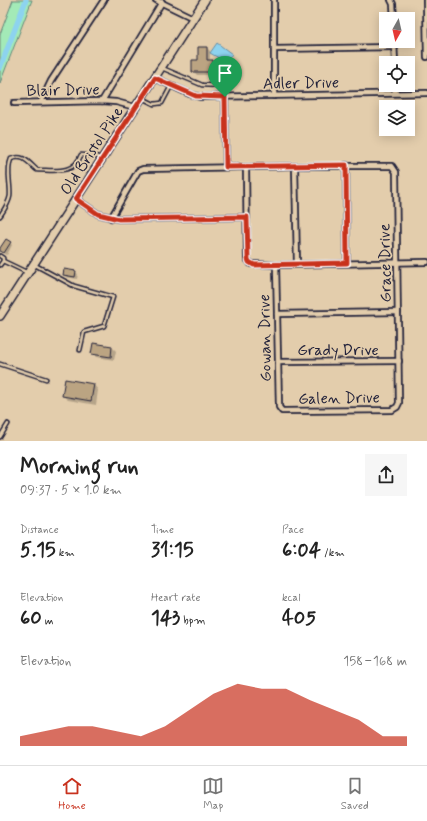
<!DOCTYPE html>
<html lang="en">
<head>
<meta charset="utf-8">
<style>
  body { margin:0; font-family:Mynerve,sans-serif; background:#f6f6f6; color:#222; height:100vh; display:flex; flex-direction:column; font-size:15px; white-space:nowrap }
  * { box-sizing:border-box; margin:0 }
  p { font-size:13px; color:#767676 }
  .icon { flex:none; width:22px; height:22px; fill:none; stroke:currentColor; stroke-width:2; stroke-linecap:round; stroke-linejoin:round }
  .map { position:relative; height:441px; overflow:hidden }
  .drawer { display:flex; flex-direction:column; background:#fff; flex:1 }
  .drawer>* { flex:none }
  .needle { width:26px; rotate:188deg }
  .fabs { position:absolute; left:379px; top:12px; display:grid; gap:8px }
  .fabs a { display:grid; place-items:center; width:36px; height:36px; border-radius:0px; background:#fff; box-shadow:0 2px 10px #0003; font-size:20px }
  .pin { position:absolute; display:grid; place-items:center; width:34px; height:34px; color:#fff; margin:-41px -17px; border-radius:50% 50% 50% 0; rotate:-45deg; box-shadow:0 0 4px #0007 }
  .pin .icon { rotate:45deg }
  .round { display:grid; place-items:center; flex:none; width:42px; height:42px; border-radius:0px; background:#f6f6f6 }
  .head { display:flex; align-items:center; justify-content:space-between; height:68px; padding:0 20px }
  h1 { font-size:22px; font-weight:800; line-height:30px }
  .figures { display:grid; grid-template-columns:repeat(3,1fr); gap:6px; height:68px; padding:4px 20px }
  .figures div { display:grid; align-content:center }
  .figures b { font-size:20px; font-weight:800 }
  .figures small { font-size:11px; font-weight:400 }
  .figures p { font-size:11px }
  .chart { height:112px; padding:8px 20px }
  .chart p { display:flex; justify-content:space-between }
  .chart svg { width:100%; height:72px; margin-top:4px; fill:#c8321e; opacity:.7 }
  .tab-bar { display:flex; justify-content:space-around; align-items:center; height:56px; border-top:1px solid #e0e0e0; background:#fff; font-size:11px; color:#767676 }
  .tab-bar a { display:grid; justify-items:center; gap:2px }
  .tab-bar .selected { color:#c8321e }
  .map>svg:first-child { display:block }
  .green { fill:#a3eab7; stroke:#628679 }
  .water { fill:#8dd3ef; stroke:#628ca7 }
  .shadow { fill:#0003 }
  .lines { fill:none; stroke-linecap:round; stroke-linejoin:round }
  .canal { stroke:#8dd3ef; stroke-width:5.5 }
  .building { fill:#bba482; stroke:#22223b }
  .service-casing { stroke:#22223b; stroke-width:5.5 }
  .minor-casing { stroke:#22223b; stroke-width:8 }
  .secondary-casing { stroke:#22223b; stroke-width:10 }
  .service { stroke:#e3cdac; stroke-width:2.5 }
  .minor { stroke:#e3cdac; stroke-width:4.5 }
  .secondary { stroke:#e3cdac; stroke-width:7 }
  .route-casing { stroke:#fff; stroke-width:8 }
  .route { stroke:#c8321e; stroke-width:5 }
  .labels { text-anchor:middle; stroke-width:3.5; stroke-linejoin:round; paint-order:stroke }
  .street-label { font-size:16px; fill:#22223b; stroke:#e3cdac }
</style>
</head>
<body>
<div class="map">
<svg width="427" height="441" viewBox="0 0 427 441">
  <rect width="100%" height="100%" fill="#e3cdac"/>
  <filter id="ink" filterUnits="userSpaceOnUse"><feTurbulence type="fractalNoise" baseFrequency=".025" numOctaves="2"/><feDisplacementMap in="SourceGraphic" scale="8" xChannelSelector="R" yChannelSelector="G"/><feConvolveMatrix kernelMatrix="1 2 1 2 8 2 1 2 1" color-interpolation-filters="sRGB"/></filter>
  <g filter="url(#ink)">
    <!-- green -->
    <polygon class="green" points="13,0 32,0 0,83 0,34"/>
    <!-- water -->
    <polygon class="water" points="217,43 232,54 226,62 210,53"/>
    <!-- shadow -->
    <g class="shadow">
      <polygon points="207,48 210,51 210,61 212,61 216,65 216,75 197,75 193,71"/>
      <polygon points="10,243 12,245 7,255 0,250"/>
      <polygon points="75,272 78,274 77,279 66,277 64,275"/>
      <polygon points="94,344 112,347 116,351 114,360 96,357 92,353"/>
      <polygon points="94,385 98,390 96,405 68,400 63,396"/>
    </g>
    <g class="lines">
      <!-- canal -->
      <polyline class="canal" points="0,68 26,0"/>
    </g>
    <!-- building -->
    <g class="building">
      <polygon points="198,47 207,47 207,60 213,60 213,72 192,72 192,60 198,60"/>
      <polygon points="6,239 11,242 4,253 0,251 0,248"/>
      <polygon points="64,269 76,271 75,277 63,275"/>
      <polygon points="93,343 112,346 111,357 91,354"/>
      <polygon points="65,379 94,384 91,401 62,396"/>
    </g>
    <g class="lines">
      <!-- service casing -->
      <g class="service-casing">
        <g id="service">
          <polyline points="162,68 202,85 225,86 225,96"/>
          <polyline points="142,98 154,104 162,103 171,86"/>
          <path d="M0,216C4,210 9,203 10,196C11,184 6,171 11,159C23,154 28,162 37,170C54,170 74,175 81,155L96,156L101,159"/>
          <polyline points="0,256 3,258 3,261"/>
          <polyline points="0,265 3,261 26,272"/>
          <polyline points="35,265 74,286 113,297 104,326 84,332 80,350"/>
          <polyline points="0,364 46,379"/>
          <polyline points="0,437 8,424"/>
        </g>
      </g>
      <!-- minor casing -->
      <g class="minor-casing">
        <g id="minor">
          <polyline points="156,0 193,18"/>
          <polyline points="274,0 274,96"/>
          <polyline points="391,0 393,4 394,19"/>
          <polyline points="426,0 427,57"/>
          <polyline points="394,41 395,63"/>
          <polyline points="274,49 395,47"/>
          <polyline points="155,78 190,94 200,97 427,93"/>
          <polyline points="395,85 395,93"/>
          <polyline points="225,97 226,167"/>
          <polyline points="102,101 162,2"/>
          <polyline points="41,102 51,81 104,0"/>
          <polyline points="14,103 102,101 116,102 135,107"/>
          <polyline points="346,165 347,263"/>
          <polyline points="295,166 297,264"/>
          <polyline points="246,167 247,259 251,264 276,265 427,262"/>
          <polyline points="76,199 98,214 119,219 247,217"/>
          <polyline points="111,218 138,171 143,169 295,166 392,166 396,172 399,403 397,407 392,410 284,411 282,411 279,407 276,265"/>
          <polyline points="277,314 398,312"/>
          <polyline points="278,362 399,361"/>
        </g>
      </g>
      <!-- secondary casing -->
      <g class="secondary-casing">
        <polyline id="secondary" points="0,316 205,0"/>
      </g>
      <!-- service -->
      <use href="#service" class="service"/>
      <!-- minor -->
      <use href="#minor" class="minor"/>
      <!-- secondary -->
      <use href="#secondary" class="secondary"/>
    </g>
  </g>
  <g class="lines" filter="url(#ink)">
    <!-- route casing -->
    <g class="route-casing">
      <polygon id="route" points="155,78 196,96 225,97 226,167 346,165 347,263 254,265 249,262 248,259 247,217 119,219 98,214 76,199"/>
    </g>
    <!-- route -->
    <use href="#route" class="route"/>
  </g>
  <g class="labels">
    <!-- street labels -->
    <g class="street-label">
      <text transform="translate(301 82) rotate(-1)" y="6">Adler Drive</text>
      <text transform="translate(63 89) rotate(-1)" y="6">Blair Drive</text>
      <text transform="translate(91 150) rotate(-57)" y="6">Old Bristol Pike</text>
      <text transform="translate(384 263) rotate(-91)" y="6">Grace Drive</text>
      <text transform="translate(264 338) rotate(-91)" y="6">Gowan Drive</text>
      <text x="338" y="355">Grady Drive</text>
      <text transform="translate(339 397) rotate(-1)" y="6">Galen Drive</text>
    </g>
  </g>
</svg>
<div class="fabs">
<a><svg class="needle" viewBox="-14 -14 28 28"><path d="M0-13l5 13h-10z" fill="#e53935"/><path d="M0 13l5-13h-10z" fill="#767676"/></svg></a>
<a><svg class="icon" aria-label="locate" viewBox="0 0 24 24"><circle cx="12" cy="12" r="6"/><path d="M12 2v4M12 18v4M2 12h4M18 12h4"/></svg></a>
<a><svg class="icon" aria-label="layers" viewBox="0 0 24 24"><path d="M12 4l9 5-9 5-9-5zM3 14l9 5 9-5"/></svg></a>
</div>
<div class="pin" style="left:225px;top:97px;background:#1e9e55"><svg class="icon" aria-label="arrive" viewBox="0 0 24 24"><path d="M6 21V4h12l-3 4 3 4H6"/></svg></div>
</div>
<section class="drawer">
<div class="head"><div><h1>Morning run</h1><p>09:37 · 5 × 1.0 km</p></div><a class="round"><svg class="icon" aria-label="share" viewBox="0 0 24 24"><path d="M12 15V3M7 8l5-5 5 5M5 13v7h14v-7"/></svg></a></div>
<div class="figures">
<div><p>Distance</p><b>5.15<small> km</small></b></div>
<div><p>Time</p><b>31:15</b></div>
<div><p>Pace</p><b>6:04<small> /km</small></b></div>
</div>
<div class="figures">
<div><p>Elevation</p><b>60<small> m</small></b></div>
<div><p>Heart rate</p><b>143<small> bpm</small></b></div>
<div><p>kcal</p><b>405</b></div>
</div>
<div class="chart"><p><span>Elevation</span>158–168 m</p>
<svg viewBox="0 0 160 44" preserveAspectRatio="none"><path d="M0 44V38L10 35L20 32L30 32L40 35L50 38L60 32L70 22L80 12L90 6L100 9L110 9L120 16L130 22L140 28L150 38L160 38V44z"/></svg>
</div>
</section>
<nav class="tab-bar">
<a class="selected"><svg class="icon" aria-label="home" viewBox="0 0 24 24"><path d="M3 11l9-7 9 7M6 9v11h12V9"/></svg>Home</a>
<a><svg class="icon" aria-label="map" viewBox="0 0 24 24"><path d="M3 6l6-2 6 2 6-2v14l-6 2-6-2-6 2zM9 4v14M15 6v14"/></svg>Map</a>
<a><svg class="icon" aria-label="saved" viewBox="0 0 24 24"><path d="M7 4h10v16l-5-4-5 4z"/></svg>Saved</a>
</nav>
</body>
</html>
